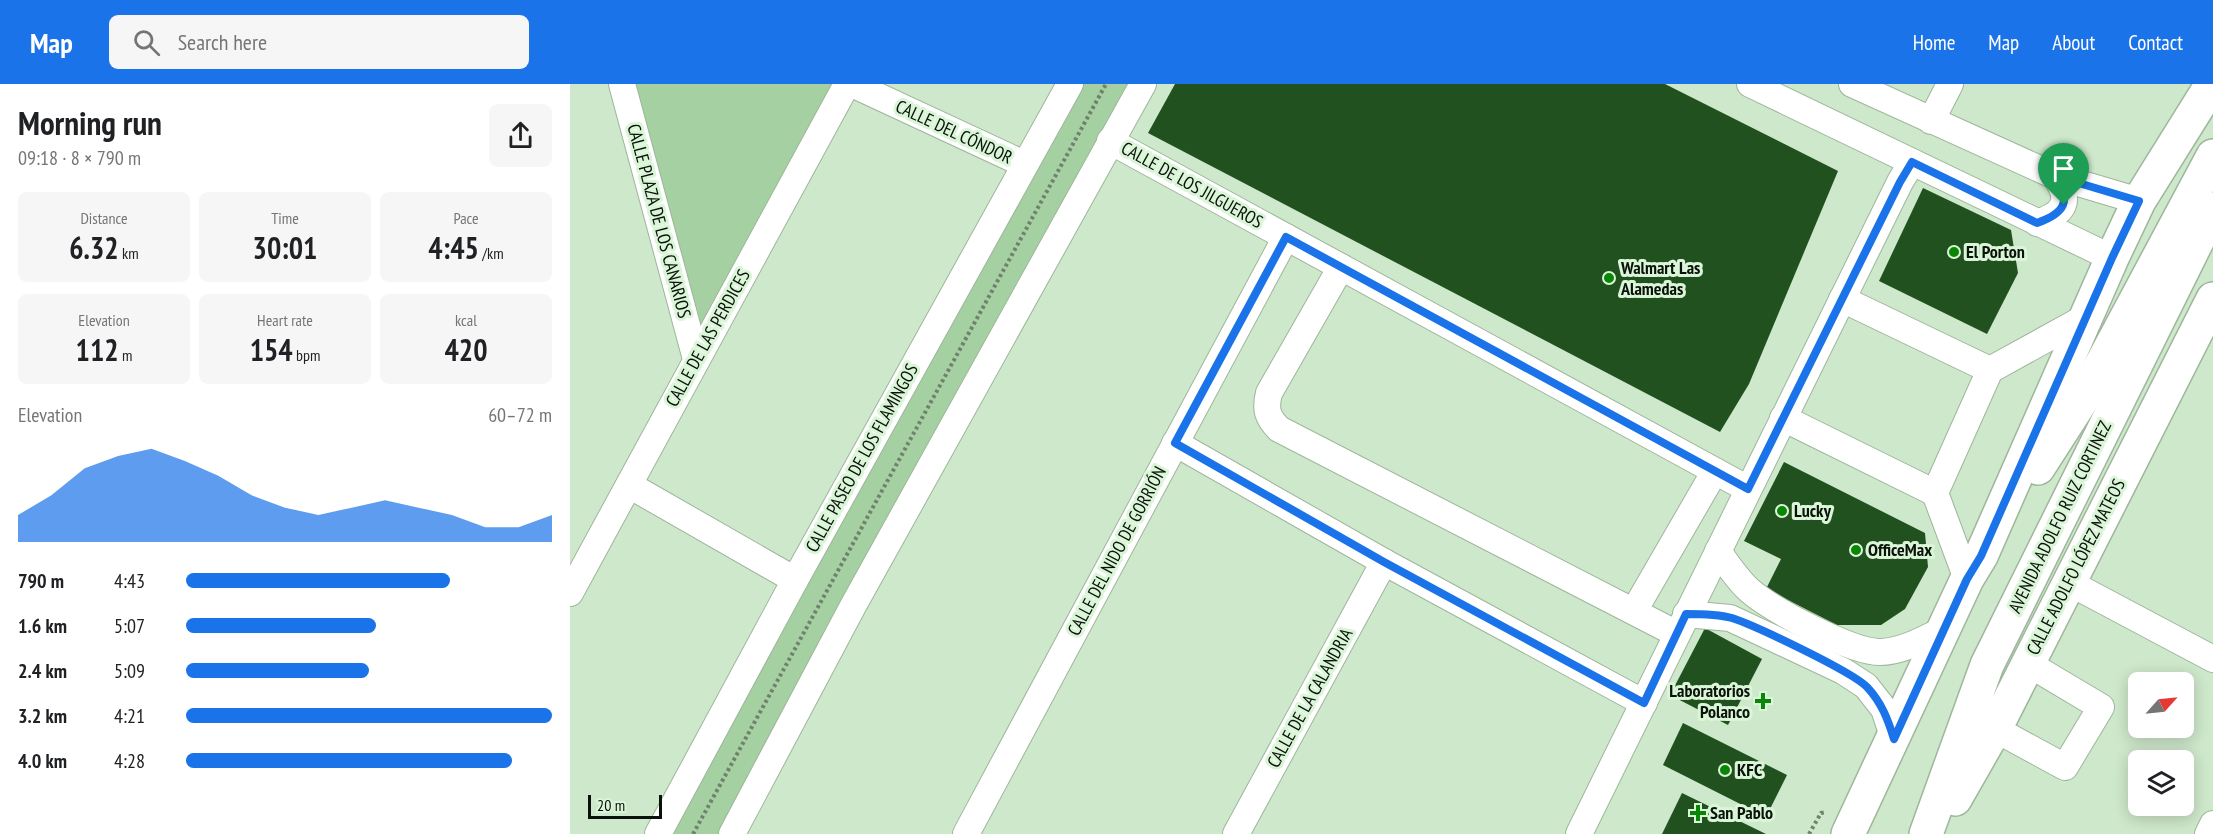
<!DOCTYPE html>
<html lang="en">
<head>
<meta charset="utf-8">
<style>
  body { margin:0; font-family:"PT Sans Narrow",sans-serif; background:#f6f6f6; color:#202124; height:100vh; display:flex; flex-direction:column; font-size:22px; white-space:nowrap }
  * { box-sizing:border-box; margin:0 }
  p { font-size:20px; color:#757577 }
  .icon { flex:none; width:33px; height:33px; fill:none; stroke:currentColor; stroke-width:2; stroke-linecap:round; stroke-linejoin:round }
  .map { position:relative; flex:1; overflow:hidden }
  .details { display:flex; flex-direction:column; background:#fff; width:570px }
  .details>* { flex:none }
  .needle { width:39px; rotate:63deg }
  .buttons { position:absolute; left:1558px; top:588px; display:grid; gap:12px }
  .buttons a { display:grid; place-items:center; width:66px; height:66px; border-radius:9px; background:#fff; box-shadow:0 3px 15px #0003; font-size:30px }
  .scale { position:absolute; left:18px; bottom:15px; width:74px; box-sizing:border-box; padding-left:6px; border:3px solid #0a130a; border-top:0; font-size:16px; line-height:21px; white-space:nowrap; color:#0a130a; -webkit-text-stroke:4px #dbf5d8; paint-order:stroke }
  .pin { position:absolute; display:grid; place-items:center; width:51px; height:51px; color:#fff; margin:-62px -26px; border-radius:50% 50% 50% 0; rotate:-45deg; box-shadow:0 0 6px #0007 }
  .pin .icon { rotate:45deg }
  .round { display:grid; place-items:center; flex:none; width:63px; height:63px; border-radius:9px; background:#f6f6f6 }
  .summary { display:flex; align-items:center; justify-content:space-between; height:102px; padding:0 18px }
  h1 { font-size:33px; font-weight:800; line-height:45px }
  .metrics { display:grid; grid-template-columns:repeat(3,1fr); gap:9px; height:102px; padding:6px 18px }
  .metrics div { display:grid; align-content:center; border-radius:9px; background:#f6f6f6; text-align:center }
  .metrics b { font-size:30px; font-weight:800 }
  .metrics small { font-size:16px; font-weight:400 }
  .metrics p { font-size:16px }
  .chart { height:168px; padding:12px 18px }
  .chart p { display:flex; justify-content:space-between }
  .chart svg { width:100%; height:108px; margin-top:6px; fill:#1a73e8; opacity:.7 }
  ul { padding:0 18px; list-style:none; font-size:20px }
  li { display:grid; grid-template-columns:96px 72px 1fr; align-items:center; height:45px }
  li i { height:15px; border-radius:8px; background:#1a73e8 }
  header { display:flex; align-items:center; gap:36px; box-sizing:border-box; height:84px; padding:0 30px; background:#1a73e8; color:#fff }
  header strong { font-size:28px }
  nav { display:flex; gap:33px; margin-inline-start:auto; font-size:21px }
  .search { width:420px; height:54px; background:#f6f6f6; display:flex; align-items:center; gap:15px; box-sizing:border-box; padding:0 21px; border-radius:9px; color:#757577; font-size:22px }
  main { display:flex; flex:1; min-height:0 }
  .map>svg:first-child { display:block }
  .green { fill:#a5d0a1 }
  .building { fill:#21511e }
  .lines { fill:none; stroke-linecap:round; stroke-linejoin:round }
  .minor-casing { stroke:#9eb69b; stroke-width:28 }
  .major-casing { stroke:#9eb69b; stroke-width:36 }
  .path { stroke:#70816e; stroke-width:4; stroke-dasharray:3 3; stroke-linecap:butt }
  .minor { stroke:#fff; stroke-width:26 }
  .major { stroke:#fff; stroke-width:33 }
  .route-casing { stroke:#fff; stroke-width:12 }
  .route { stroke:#1a73e8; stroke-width:8 }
  .poi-dot { fill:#0a8607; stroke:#dbf5d8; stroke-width:2 }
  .labels { text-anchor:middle; stroke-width:6; stroke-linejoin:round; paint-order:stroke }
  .street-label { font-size:18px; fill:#0a130a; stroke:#dbf5d8 }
  .poi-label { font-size:18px; font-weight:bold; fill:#0a130a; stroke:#dbf5d8; text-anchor:start }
</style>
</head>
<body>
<header>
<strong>Map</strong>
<div class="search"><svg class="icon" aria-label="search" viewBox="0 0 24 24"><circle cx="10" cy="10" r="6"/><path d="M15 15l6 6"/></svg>Search here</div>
<nav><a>Home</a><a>Map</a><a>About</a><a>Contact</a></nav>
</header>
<main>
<section class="details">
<div class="summary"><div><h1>Morning run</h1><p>09:18 · 8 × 790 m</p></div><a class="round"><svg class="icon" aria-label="share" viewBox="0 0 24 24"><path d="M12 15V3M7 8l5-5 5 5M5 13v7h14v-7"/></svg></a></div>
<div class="metrics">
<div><p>Distance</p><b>6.32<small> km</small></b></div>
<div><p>Time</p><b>30:01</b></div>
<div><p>Pace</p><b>4:45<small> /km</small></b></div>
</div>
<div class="metrics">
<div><p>Elevation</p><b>112<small> m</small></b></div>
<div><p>Heart rate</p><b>154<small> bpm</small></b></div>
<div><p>kcal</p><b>420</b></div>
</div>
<div class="chart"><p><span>Elevation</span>60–72 m</p>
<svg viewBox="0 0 160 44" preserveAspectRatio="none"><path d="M0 44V33L10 25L20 14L30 9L40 6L50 11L60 17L70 25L80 30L90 33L100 30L110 27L120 30L130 33L140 38L150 38L160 33V44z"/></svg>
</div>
<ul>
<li><b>790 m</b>4:43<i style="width:72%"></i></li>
<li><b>1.6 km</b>5:07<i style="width:52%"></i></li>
<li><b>2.4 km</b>5:09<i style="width:50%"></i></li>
<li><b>3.2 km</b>4:21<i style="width:100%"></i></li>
<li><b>4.0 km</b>4:28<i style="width:89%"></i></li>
</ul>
</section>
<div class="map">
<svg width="1643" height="750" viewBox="0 0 1643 750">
  <rect width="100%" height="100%" fill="#cee8cb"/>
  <!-- green -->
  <g class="green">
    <polygon points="52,0 277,0 126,275"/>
    <polygon points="501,0 573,0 162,750 88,750"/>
  </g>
  <!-- building -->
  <g class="building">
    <polygon points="605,0 1095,0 1268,87 1179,300 1150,348 578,49"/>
    <polygon points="1353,104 1441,146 1448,189 1417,250 1309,197"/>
    <polygon points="1214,378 1355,449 1358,483 1335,525 1311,541 1267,541 1196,505 1211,475 1174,457"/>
    <polygon points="1135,544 1192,575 1158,641 1100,611"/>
    <polygon points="1113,639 1217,691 1196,733 1093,681"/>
    <polygon points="1112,709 1196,750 1092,750"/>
  </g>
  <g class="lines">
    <!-- minor casing -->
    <g class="minor-casing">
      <g id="minor">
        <polyline points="52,0 126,275"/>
        <polyline points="282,0 454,80"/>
        <polyline points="1180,0 1542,174"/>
        <polyline points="1282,0 1485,92 1569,117"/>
        <polyline points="1361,37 1380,0"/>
        <polyline points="540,57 1178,405"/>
        <path d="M1467,139C1495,129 1502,117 1485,92"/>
        <path d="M771,183L699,309C695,325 697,333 709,345L1107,550"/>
        <polyline points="1272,215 1420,286"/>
        <polyline points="1213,334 1365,409"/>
        <polyline points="605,359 814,478 1074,619"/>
        <polyline points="59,401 225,496"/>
        <path d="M1148,467C1157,480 1167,495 1179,506C1202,526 1281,568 1310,568C1332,568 1356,554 1375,545"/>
        <polyline points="1397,495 1365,409 1420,286 1518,232"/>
        <polyline points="1498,498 1643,575"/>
        <polyline points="0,509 277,0"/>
        <polyline points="1064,527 1145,387"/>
        <polyline points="1116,530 1160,534 1273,587 1296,602 1314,625 1324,655"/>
        <polyline points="1425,645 1495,683 1531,623 1457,579"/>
        <polyline points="88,750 225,496 500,0"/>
        <polyline points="162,750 283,522 573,0"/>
        <polyline points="396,750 716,153"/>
        <polyline points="666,750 814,478"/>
        <polyline points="1009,750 1330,98 1342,78"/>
        <polyline points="1638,750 1643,740"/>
      </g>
    </g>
    <!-- major casing -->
    <g class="major-casing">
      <g id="major">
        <polyline points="1468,384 1515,311 1643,72"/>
        <polyline points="1385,715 1425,645 1643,215"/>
        <polyline points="1278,750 1397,495 1411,472 1542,174 1569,117 1642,0"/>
        <polyline points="1356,750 1417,581 1643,125"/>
      </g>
    </g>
    <!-- path -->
    <g class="path">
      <polyline points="123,750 536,0"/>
      <polyline points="1239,750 1251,729 1256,728"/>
    </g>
    <!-- minor -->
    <use href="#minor" class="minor"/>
    <!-- major -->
    <use href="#major" class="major"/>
  </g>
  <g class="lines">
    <!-- route casing -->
    <g class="route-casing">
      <path id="route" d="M1342,78L1467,139C1495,129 1502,117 1485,92L1569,117L1542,174L1411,472L1397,495L1324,655C1318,636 1312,619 1297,603C1281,587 1186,542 1162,534C1147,530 1131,530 1116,530L1074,619L814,478L605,359L716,153L1178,405L1330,98Z"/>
    </g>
    <!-- route -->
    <use href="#route" class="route"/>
  </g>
  <!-- markers -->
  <g class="poi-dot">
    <circle cx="1384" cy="168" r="6"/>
    <circle cx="1039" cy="194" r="6"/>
    <circle cx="1212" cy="427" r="6"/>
    <circle cx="1286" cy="466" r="6"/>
    <path d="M1190 608h6v6h6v6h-6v6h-6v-6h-6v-6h6z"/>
    <circle cx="1155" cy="686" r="6"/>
    <path d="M1125 720h6v6h6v6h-6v6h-6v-6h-6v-6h6z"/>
  </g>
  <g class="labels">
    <!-- street labels -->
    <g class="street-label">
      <text transform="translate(384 48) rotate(25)" y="6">CALLE DEL CÓNDOR</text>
      <text transform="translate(622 101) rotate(29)" y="6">CALLE DE LOS JILGUEROS</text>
      <text transform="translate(89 137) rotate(75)" y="6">CALLE PLAZA DE LOS CANARIOS</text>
      <text transform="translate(138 254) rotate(-61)" y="6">CALLE DE LAS PERDICES</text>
      <text transform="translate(292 374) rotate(-61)" y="6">CALLE PASEO DE LOS FLAMINGOS</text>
      <text transform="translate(1490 433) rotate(-64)" y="6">AVENIDA ADOLFO RUIZ CORTINEZ</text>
      <text transform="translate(547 467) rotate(-62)" y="6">CALLE DEL NIDO DE GORRIÓN</text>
      <text transform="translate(1506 483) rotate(-63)" y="6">CALLE ADOLFO LÓPEZ MATEOS</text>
      <text transform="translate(740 614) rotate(-61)" y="6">CALLE DE LA CALANDRIA</text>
    </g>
    <!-- poi labels -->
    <g class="poi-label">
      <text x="1396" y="174">El Porton</text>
      <text x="1051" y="190">Walmart Las<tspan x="1051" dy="21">Alamedas</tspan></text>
      <text x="1224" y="433">Lucky</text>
      <text x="1298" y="472">OfficeMax</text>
      <text x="1180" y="613" text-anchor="end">Laboratorios<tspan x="1180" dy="21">Polanco</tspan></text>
      <text x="1167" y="692">KFC</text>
      <text x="1140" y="735">San Pablo</text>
    </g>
  </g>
</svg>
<div class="buttons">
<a><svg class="needle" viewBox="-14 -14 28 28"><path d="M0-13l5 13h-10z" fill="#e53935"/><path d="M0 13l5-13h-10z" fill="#757577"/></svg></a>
<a><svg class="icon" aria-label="layers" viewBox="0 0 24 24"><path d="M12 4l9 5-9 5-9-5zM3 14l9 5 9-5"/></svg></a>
</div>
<div class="scale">20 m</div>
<div class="pin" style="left:1494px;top:121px;background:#1e9e55"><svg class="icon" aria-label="arrive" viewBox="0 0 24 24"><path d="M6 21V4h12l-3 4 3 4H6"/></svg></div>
</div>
</main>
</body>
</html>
